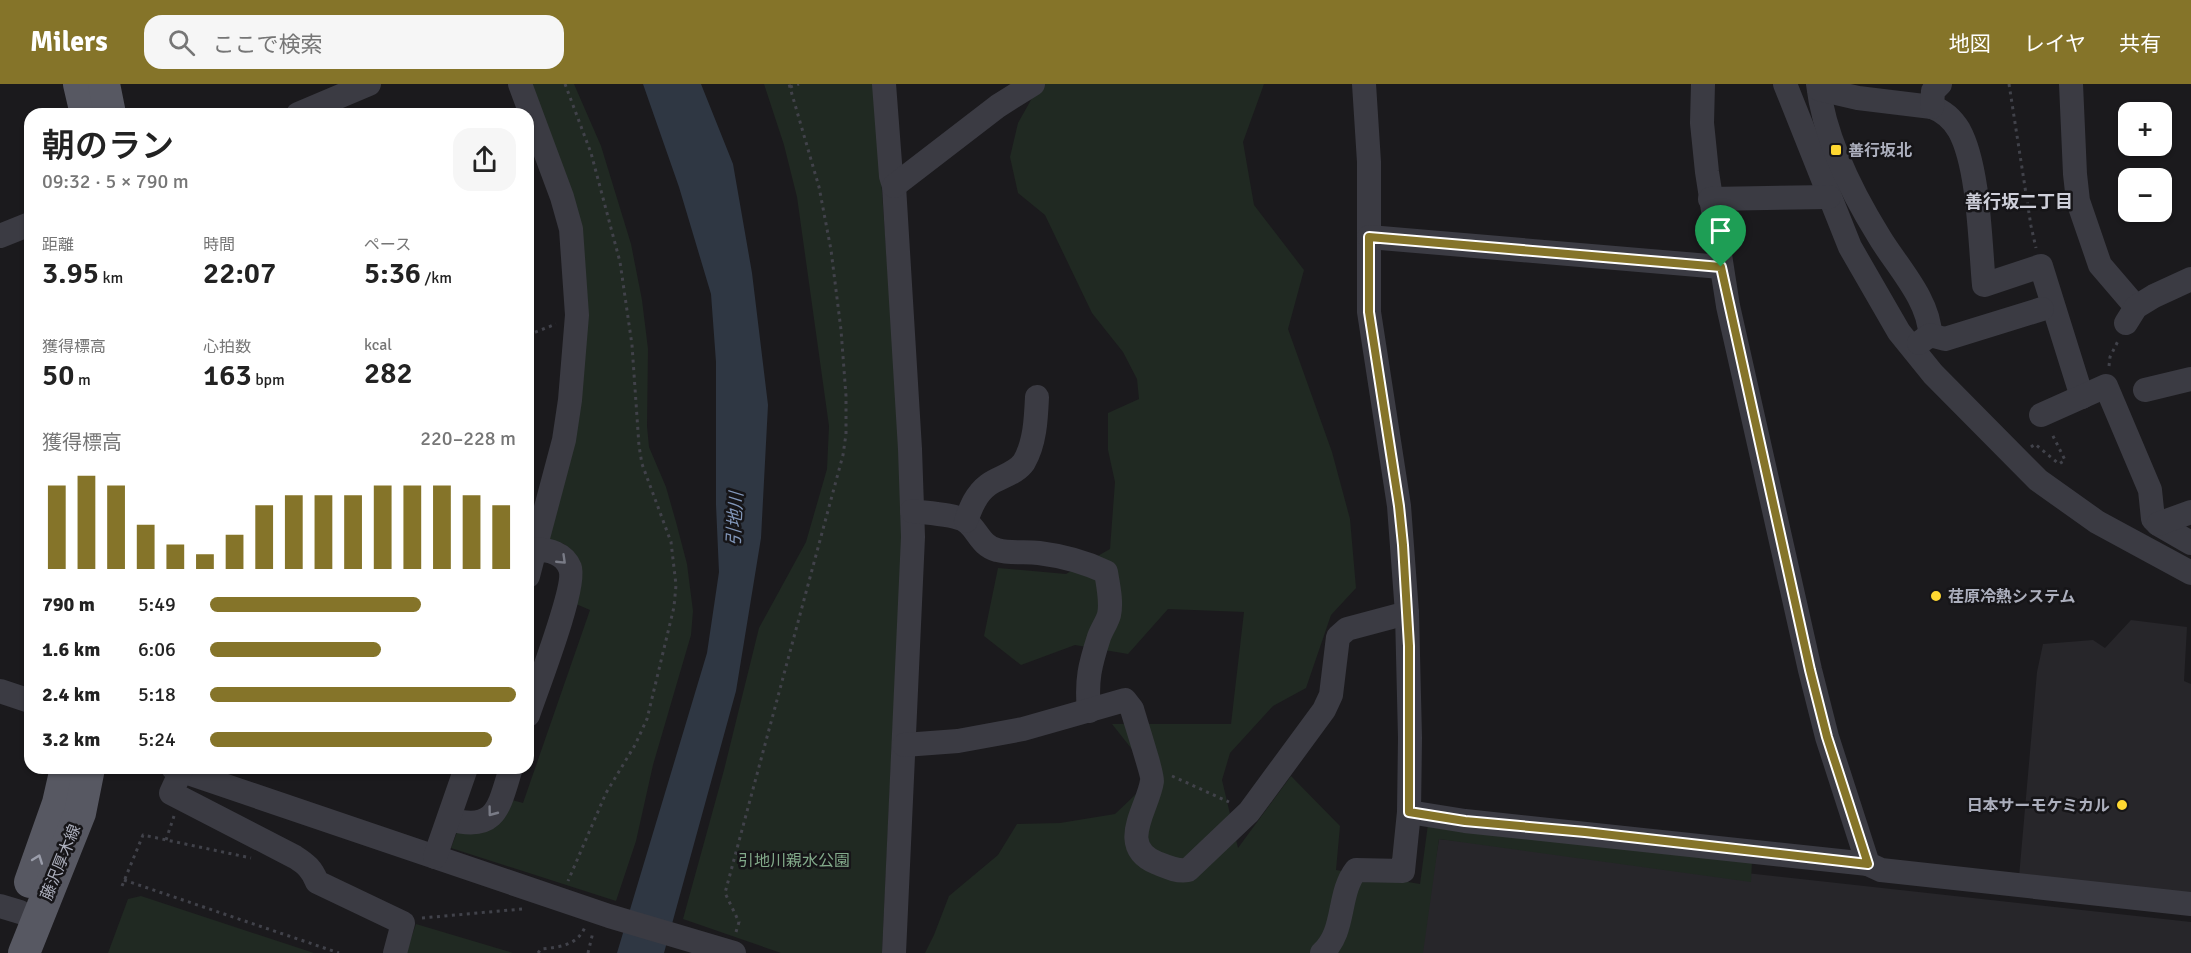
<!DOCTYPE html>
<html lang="ja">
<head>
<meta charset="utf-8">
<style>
  body { margin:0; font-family:Signika,"Noto Sans JP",sans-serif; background:#f6f6f6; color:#222; height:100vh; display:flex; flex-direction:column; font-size:22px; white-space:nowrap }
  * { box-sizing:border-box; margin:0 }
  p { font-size:20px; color:#767676 }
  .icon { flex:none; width:33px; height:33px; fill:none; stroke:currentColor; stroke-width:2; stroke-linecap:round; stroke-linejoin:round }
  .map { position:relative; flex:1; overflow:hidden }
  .drawer { position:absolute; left:24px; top:24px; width:510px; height:666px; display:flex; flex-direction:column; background:#fff; border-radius:18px; box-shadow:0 2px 4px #0004 }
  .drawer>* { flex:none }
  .buttons { position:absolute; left:2118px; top:18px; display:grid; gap:12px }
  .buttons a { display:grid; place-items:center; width:54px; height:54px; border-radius:12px; background:#fff; box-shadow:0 2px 4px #0004; font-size:30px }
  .pin { position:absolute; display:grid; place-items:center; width:51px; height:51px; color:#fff; margin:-62px -26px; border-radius:50% 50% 50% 0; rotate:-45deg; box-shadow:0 0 6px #0007 }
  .pin .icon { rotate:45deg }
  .round { display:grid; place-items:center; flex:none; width:63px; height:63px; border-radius:18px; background:#f6f6f6 }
  .summary { display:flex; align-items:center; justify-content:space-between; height:102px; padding:0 18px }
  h1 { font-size:33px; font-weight:600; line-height:45px }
  .figures { display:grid; grid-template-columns:repeat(3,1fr); gap:9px; height:102px; padding:6px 18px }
  .figures div { display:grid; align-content:center }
  .figures b { font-size:30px; font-weight:600 }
  .figures small { font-size:16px; font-weight:400 }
  .figures p { font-size:16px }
  .chart { height:168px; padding:12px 18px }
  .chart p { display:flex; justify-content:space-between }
  .chart svg { width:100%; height:108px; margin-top:6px; stroke:#857429; stroke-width:6 }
  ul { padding:0 18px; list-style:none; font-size:20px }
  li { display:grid; grid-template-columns:96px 72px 1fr; align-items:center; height:45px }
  li i { height:15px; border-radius:8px; background:#857429 }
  header { display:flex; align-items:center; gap:36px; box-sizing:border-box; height:84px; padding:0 30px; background:#857429; color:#fff }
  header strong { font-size:28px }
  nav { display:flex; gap:33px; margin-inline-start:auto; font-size:21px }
  .search { width:420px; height:54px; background:#f6f6f6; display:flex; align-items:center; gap:15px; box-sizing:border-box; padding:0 21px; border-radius:18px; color:#767676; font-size:22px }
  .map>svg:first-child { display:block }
  .built { fill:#27262a }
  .green { fill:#202922 }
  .water { fill:#2f3743 }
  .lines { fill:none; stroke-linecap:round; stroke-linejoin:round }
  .path { stroke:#41424a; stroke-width:3; stroke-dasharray:3 4.5; stroke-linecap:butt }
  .minor { stroke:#3b3b43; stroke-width:24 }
  .major { stroke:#575862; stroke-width:32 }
  .oneway { stroke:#797b86 }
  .oneway2 { stroke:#9b9eab }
  .route-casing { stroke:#fff; stroke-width:12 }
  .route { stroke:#857429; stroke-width:8 }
  .poi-dot { fill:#ffd831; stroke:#161518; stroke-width:2 }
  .labels { text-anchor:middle; stroke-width:5; stroke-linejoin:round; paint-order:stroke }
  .poi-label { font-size:16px; font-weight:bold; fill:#acafbd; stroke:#161518; text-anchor:start }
  .park-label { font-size:16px; fill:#82a98a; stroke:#161518 }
  .street-label { font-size:16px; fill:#acafbd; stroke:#161518 }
  .neighbourhood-label { font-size:18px; font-weight:bold; fill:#cecfd9; stroke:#161518 }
  .water-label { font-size:18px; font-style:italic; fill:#8297ba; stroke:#161518 }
</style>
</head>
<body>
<header>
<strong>Milers</strong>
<div class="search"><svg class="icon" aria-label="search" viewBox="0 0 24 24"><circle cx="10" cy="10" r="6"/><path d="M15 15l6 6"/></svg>ここで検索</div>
<nav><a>地図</a><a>レイヤ</a><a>共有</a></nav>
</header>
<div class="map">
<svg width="2191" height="869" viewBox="0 0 2191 869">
  <rect width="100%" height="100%" fill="#1b1a1d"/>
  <!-- built -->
  <g class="built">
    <polygon points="2131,536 2187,543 2184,597 2191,600 2191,812 2019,793 2037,588 2043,560 2093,556 2105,564"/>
    <polygon points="1439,755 2191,838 2191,869 1420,869"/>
  </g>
  <!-- green -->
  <g class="green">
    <path d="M521,0H574L601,62L631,160L642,216L648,265L647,342L649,363L666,403L676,438L687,480L693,527L691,551L653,681L636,757L616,817L451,764L457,748C489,750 498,745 512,716L523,719L590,526L576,520L574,469L564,460L545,454L581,188Z"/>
    <polygon points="764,0 874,0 901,366 902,453 882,869 781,869 683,835 724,686 759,544 806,458 827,385 829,342 797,113 784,61"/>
    <polygon points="1040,0 1264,0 1243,58 1254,121 1304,186 1288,245 1332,368 1350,435 1356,504 1331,531 1306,604 1273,622 1230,669 1222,696 1238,764 1291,692 1340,742 1336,786 1420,800 1428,740 1752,777 1751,798 1439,755 1423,869 925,869 934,851 949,812 998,771 1017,740 1060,739 1115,730 1154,693 1112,640 1231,640 1244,528 1168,525 1128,570 1075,561 1021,581 984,552 998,484 1066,490 1110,465 1115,398 1108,366 1108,329 1139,315 1137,295 1123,268 1092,229 1045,131 1018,109 1010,73 1018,39"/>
    <polygon points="141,812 314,869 108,869 128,815"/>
    <polygon points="416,840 513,869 406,869"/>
  </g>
  <!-- water -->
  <polygon class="water" points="643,0 701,0 733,80 752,189 768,321 761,454 736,607 664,869 617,869 707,569 719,488 716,421 716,278 711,210 679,103"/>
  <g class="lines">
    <!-- path -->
    <g class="path">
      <polyline points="565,0 591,69 620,178 632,261 639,362 642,380 671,458 676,501 674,523 647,635 635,661 606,709 568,797"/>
      <polyline points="2009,0 2031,142 2036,164"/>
      <polyline points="790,3 799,0"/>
      <polyline points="528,251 556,240"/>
      <polyline points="2109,282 2110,273 2118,257"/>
      <polyline points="2031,363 2035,360 2059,380 2065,376 2051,348"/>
      <polyline points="1172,692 1229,718"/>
      <polyline points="166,756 174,732"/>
      <polyline points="124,796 339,869"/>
      <polyline points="122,802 143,751 251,774"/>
      <polyline points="422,834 522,825"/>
      <polyline points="736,848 739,838 725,809 843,371 846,350 846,312 841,246 831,166 819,103 789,0"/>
      <path d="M538,869L541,865C559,863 577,862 585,843"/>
      <polyline points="588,869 593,848"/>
    </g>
    <!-- minor -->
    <g class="minor">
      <polyline points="520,0 562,113 571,145 577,231 570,316 564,356 535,465"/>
      <polyline points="884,0 891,92 894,102 910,365 913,453 894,869"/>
      <polyline points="1364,0 1369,78 1369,228 1399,422 1407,529 1410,654 1409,728 1465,737 1868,780"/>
      <polyline points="1703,0 1702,39 1707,88 1728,222 1810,586 1827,653 1868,780 1881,786 2191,820"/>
      <polyline points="1785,0 1850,163 1899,248 1933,290 2038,396 2097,438 2191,489"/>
      <path d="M1818,0C1824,54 1852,109 1880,154C1897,182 1930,217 1930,251"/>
      <polyline points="2071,0 2075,90 2078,117 2100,181 2136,223"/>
      <path d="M1819,5L1858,14L1932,23C1943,27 1953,36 1959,46C1979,82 1980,159 1984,201L2041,182L2082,313"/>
      <polyline points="1932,23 1933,7 1940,0"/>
      <polyline points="298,30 369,0"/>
      <polyline points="894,102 998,22 1033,0"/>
      <polyline points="1710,115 1829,113"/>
      <polyline points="0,152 30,140"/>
      <polyline points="1369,153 1721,183"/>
      <polyline points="2126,239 2136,223 2154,212 2191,195"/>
      <polyline points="1919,259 1930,251 1945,255 2042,225"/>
      <polyline points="2145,306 2191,295"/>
      <polyline points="2041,331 2106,302 2150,406 2153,435 2158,440 2191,459"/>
      <path d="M912,427C925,429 957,430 967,438C978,447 981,462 997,466C1011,470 1025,467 1039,469C1063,472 1085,478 1106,488C1108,501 1112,518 1109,531C1107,538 1102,545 1099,553C1090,581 1086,596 1089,627"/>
      <path d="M966,437C971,423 976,410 988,401C999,393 1016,390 1024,378C1035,359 1036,335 1037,313"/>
      <polyline points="2158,440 2191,428"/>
      <path d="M528,492L535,465C549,466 564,469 570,484C577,502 536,607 528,631"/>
      <polyline points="0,607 30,617"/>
      <path d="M904,661L958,657L1023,645L1125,616L1132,625C1135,636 1153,691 1152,697C1148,725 1116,762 1157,779C1167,783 1177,788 1188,786L1249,728L1324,626L1331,611L1338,553L1347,545L1407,529"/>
      <polyline points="173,684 609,832 734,869"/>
      <path d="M181,687L171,709L295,773C306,780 312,785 317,798L403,839L395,869"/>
      <path d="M449,735C497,749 499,722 511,684"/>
      <polyline points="435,773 466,684"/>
      <polyline points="0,822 20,828"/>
      <path d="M1322,869C1346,848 1337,810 1356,786L1403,787L1409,728"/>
    </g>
    <!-- major -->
    <g class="major">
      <polyline points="79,0 86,30"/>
      <polyline points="104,0 110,30"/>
      <polyline points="30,798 58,719 66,684"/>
      <polyline points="24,869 80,729 89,684"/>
    </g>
  </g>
  <!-- one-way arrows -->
  <defs><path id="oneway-chevron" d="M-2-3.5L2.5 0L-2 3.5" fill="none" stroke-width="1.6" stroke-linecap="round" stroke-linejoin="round" transform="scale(1.5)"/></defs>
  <g class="oneway">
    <use href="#oneway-chevron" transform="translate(562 476) rotate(44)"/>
    <use href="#oneway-chevron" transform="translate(492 728) rotate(127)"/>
  </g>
  <use class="oneway2" href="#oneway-chevron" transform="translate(38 775) rotate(-70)"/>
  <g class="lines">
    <!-- route casing -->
    <g class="route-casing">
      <polygon id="route" points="1369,153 1721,183 1810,586 1827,653 1868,780 1585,748 1465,737 1409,728 1409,562 1403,461 1399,422 1369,228"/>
    </g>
    <!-- route -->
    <use href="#route" class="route"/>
  </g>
  <!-- markers -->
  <g class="poi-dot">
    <rect x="1830" y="60" width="12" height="12" rx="3"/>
    <circle cx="1936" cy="512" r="6"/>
    <circle cx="2122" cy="721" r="6"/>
  </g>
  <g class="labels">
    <!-- poi labels -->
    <g class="poi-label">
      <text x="1848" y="72">善行坂北</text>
      <text x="1948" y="518">荏原冷熱システム</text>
      <text x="2110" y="727" text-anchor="end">日本サーモケミカル</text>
    </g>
    <!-- park labels -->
    <g class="park-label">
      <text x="794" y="782">引地川親水公園</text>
    </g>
    <!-- street labels -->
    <g class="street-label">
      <text transform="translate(60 778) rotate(-68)" y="6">藤沢厚木線</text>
    </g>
    <!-- neighbourhood labels -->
    <g class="neighbourhood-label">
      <text x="2019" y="124">善行坂二丁目</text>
    </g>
    <!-- water labels -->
    <g class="water-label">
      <text transform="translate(735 435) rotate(-87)" y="6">引地川</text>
    </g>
  </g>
</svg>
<div class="buttons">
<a>+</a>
<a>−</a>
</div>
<div class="pin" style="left:1721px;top:183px;background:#1e9e55"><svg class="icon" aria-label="arrive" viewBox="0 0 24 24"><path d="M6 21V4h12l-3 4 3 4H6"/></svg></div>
<section class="drawer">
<div class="summary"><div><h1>朝のラン</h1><p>09:32 · 5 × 790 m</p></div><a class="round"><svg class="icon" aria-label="share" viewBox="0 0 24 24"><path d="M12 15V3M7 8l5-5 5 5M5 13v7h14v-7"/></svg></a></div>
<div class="figures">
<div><p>距離</p><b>3.95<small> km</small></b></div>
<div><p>時間</p><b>22:07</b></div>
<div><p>ペース</p><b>5:36<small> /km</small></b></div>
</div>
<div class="figures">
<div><p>獲得標高</p><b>50<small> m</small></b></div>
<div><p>心拍数</p><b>163<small> bpm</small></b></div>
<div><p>kcal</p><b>282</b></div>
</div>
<div class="chart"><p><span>獲得標高</span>220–228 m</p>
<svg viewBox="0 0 160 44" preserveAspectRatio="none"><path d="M5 44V10M15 44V6M25 44V10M35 44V26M45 44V34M55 44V38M65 44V30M75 44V18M85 44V14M95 44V14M105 44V14M115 44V10M125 44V10M135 44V10M145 44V14M155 44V18"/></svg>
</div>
<ul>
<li><b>790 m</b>5:49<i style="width:69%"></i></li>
<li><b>1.6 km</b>6:06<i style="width:56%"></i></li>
<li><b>2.4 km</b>5:18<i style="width:100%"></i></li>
<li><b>3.2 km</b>5:24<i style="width:92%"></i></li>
</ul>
</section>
</div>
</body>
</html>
